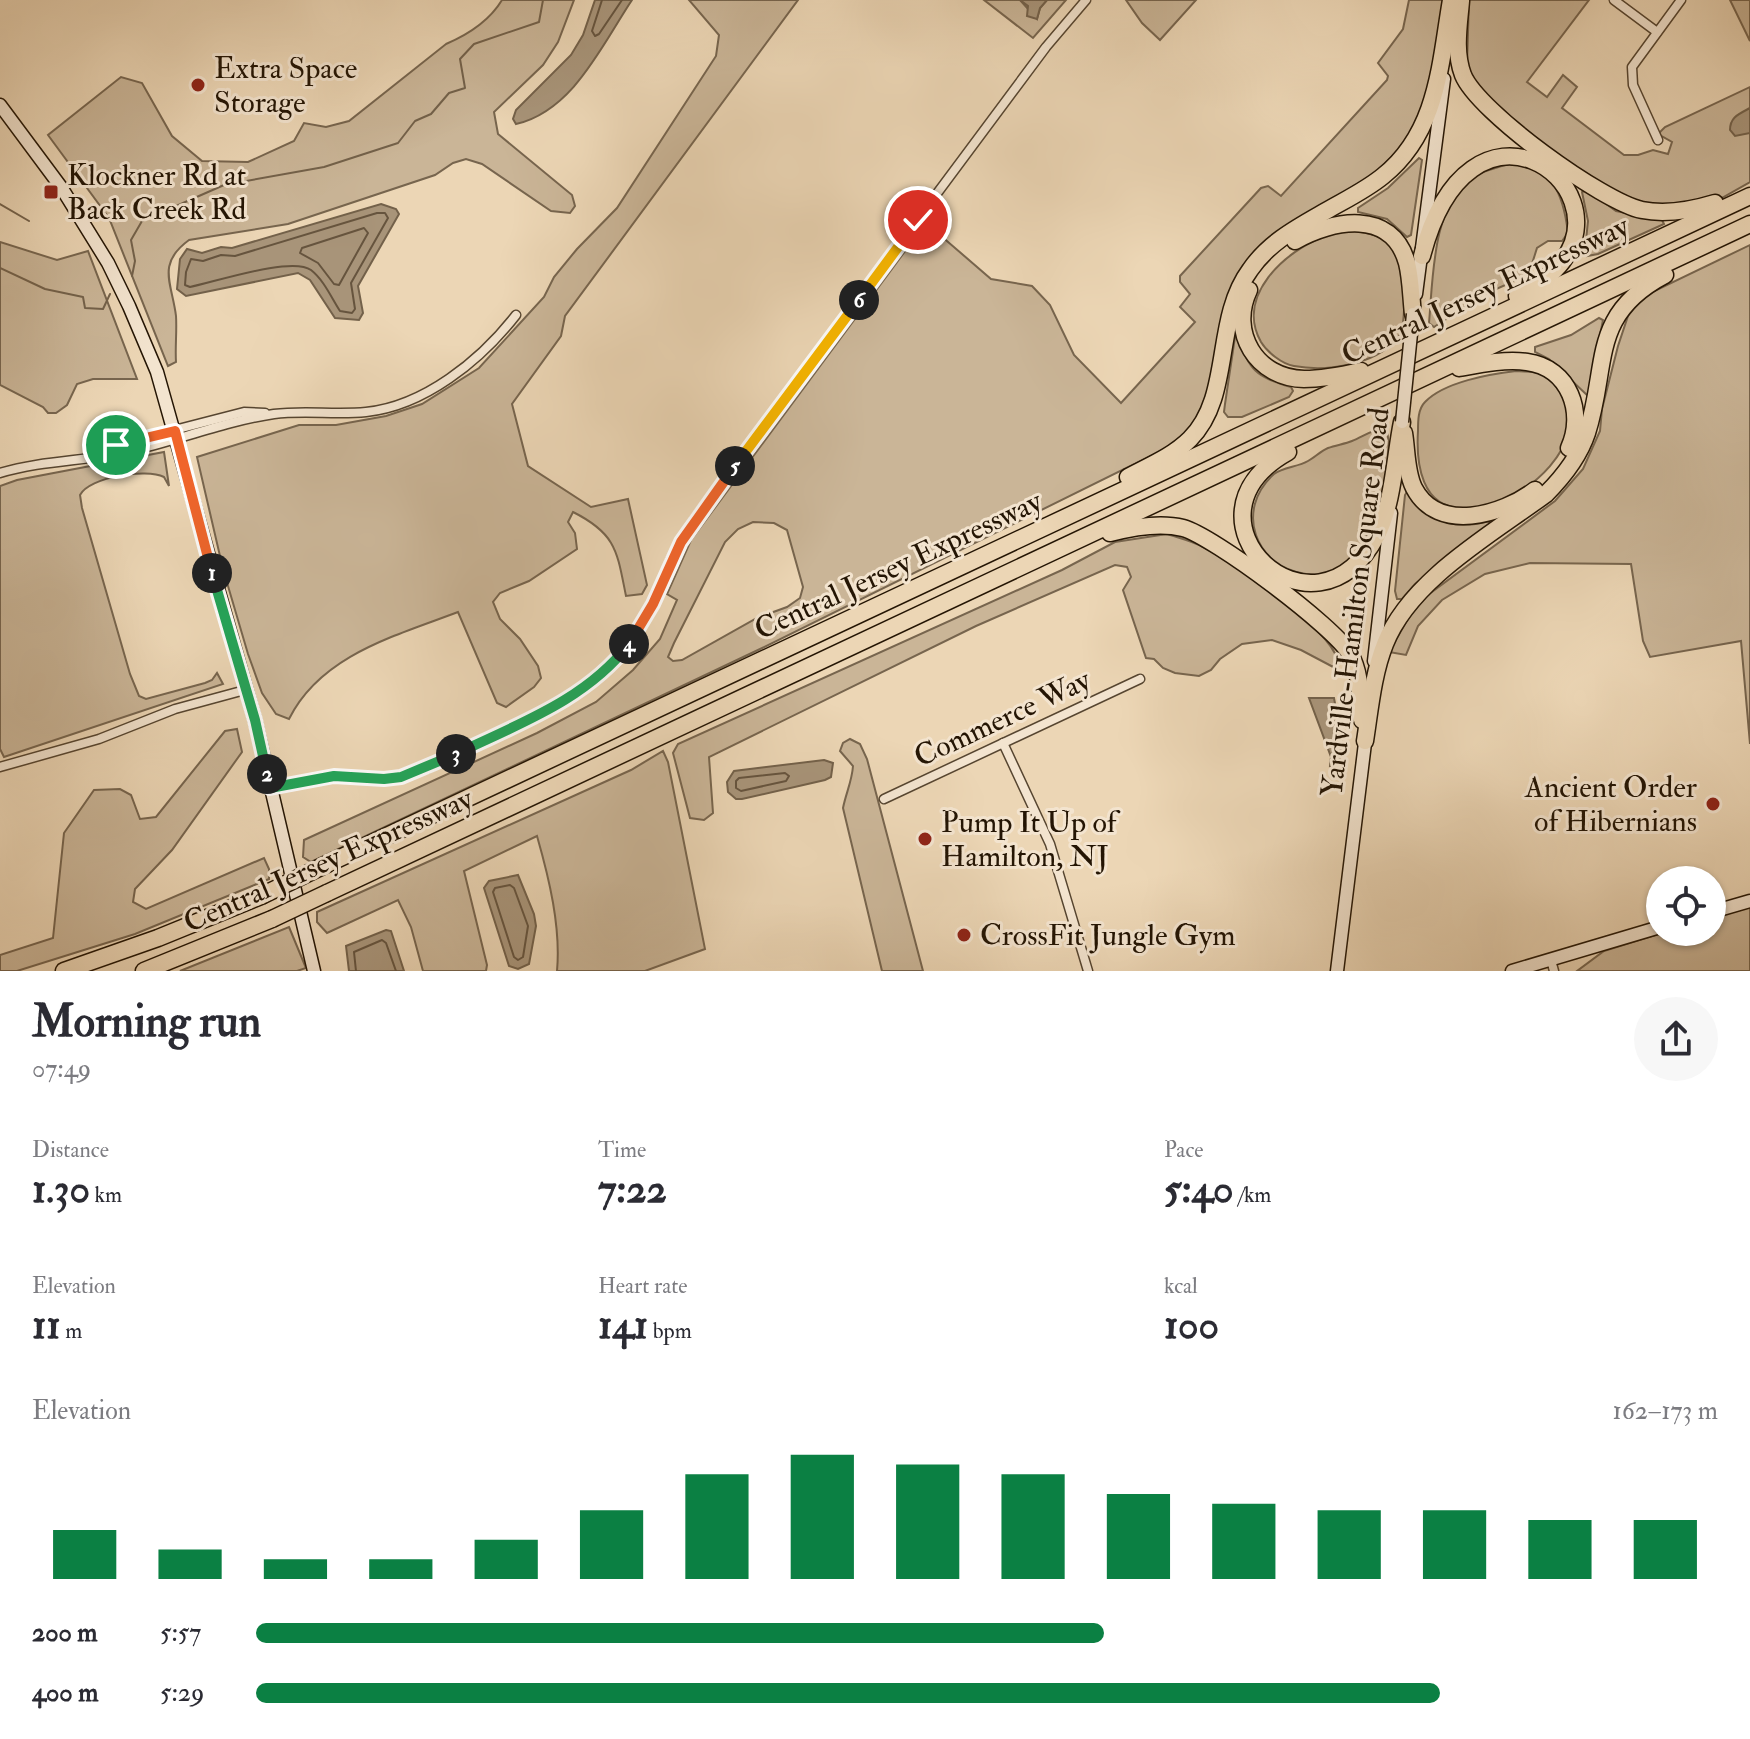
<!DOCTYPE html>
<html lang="en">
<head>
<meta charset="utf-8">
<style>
  body { margin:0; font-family:"IM FELL Double Pica",serif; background:#f7f7f7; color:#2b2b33; height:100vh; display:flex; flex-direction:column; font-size:30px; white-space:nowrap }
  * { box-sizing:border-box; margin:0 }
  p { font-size:26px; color:#7c7c81 }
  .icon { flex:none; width:44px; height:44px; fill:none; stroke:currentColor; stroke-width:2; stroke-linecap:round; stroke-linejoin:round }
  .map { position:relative; height:971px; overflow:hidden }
  .panel { display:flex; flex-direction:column; background:#fff; flex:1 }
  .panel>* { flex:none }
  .fabs { position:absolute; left:1646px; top:866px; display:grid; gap:16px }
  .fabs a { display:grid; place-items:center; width:80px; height:80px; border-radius:50%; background:#fff; box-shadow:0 2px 6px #0004; font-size:40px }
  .pin { position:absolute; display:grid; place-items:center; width:68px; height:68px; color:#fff; margin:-34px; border:4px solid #fff; border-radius:50%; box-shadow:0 2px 8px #0007 }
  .km { position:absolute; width:40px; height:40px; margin:-20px; border-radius:50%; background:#222; color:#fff; font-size:22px; line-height:40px; text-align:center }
  .round { display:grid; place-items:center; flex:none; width:84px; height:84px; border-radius:42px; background:#f7f7f7 }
  .summary { display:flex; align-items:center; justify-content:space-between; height:136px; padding:0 32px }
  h1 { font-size:44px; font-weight:800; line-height:60px }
  .stats { display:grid; grid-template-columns:repeat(3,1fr); gap:12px; height:136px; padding:8px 32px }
  .stats div { display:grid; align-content:center }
  .stats b { font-size:40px; font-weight:800 }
  .stats small { font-size:22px; font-weight:400 }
  .stats p { font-size:22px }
  .chart { height:224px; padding:16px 32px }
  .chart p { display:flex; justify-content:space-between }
  .chart svg { width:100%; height:144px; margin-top:8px; stroke:#0b8043; stroke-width:6 }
  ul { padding:0 32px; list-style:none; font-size:26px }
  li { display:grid; grid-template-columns:128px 96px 1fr; align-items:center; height:60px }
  li i { height:20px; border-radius:10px; background:#0b8043 }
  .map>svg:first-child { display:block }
  .green { fill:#cab597; stroke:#77654e; stroke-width:2; fill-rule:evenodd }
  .water { fill:#a89479; stroke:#73614a; stroke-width:2 }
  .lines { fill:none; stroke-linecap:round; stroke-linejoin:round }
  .shore { stroke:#66543e; stroke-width:2 }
  .stream { stroke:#73614a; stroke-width:2 }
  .street-casing { stroke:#564530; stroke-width:11 }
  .secondary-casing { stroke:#241504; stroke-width:15 }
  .highway-casing { stroke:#241504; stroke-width:19 }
  .street { stroke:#f3e4cf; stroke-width:8 }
  .secondary { stroke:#f3e4cf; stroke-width:12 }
  .highway { stroke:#ecd6b5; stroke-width:16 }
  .secondary-bridge-casing { stroke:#241504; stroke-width:15; stroke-linecap:butt }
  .highway-bridge-casing { stroke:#241504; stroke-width:19; stroke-linecap:butt }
  .secondary-bridge { stroke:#f3e4cf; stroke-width:12 }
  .highway-bridge { stroke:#ecd6b5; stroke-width:16 }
  .split-1-casing { stroke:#fff; stroke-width:16 }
  .split-2-casing { stroke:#fff; stroke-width:16 }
  .split-3-casing { stroke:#fff; stroke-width:16 }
  .split-4-casing { stroke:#fff; stroke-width:16 }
  .split-5-casing { stroke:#fff; stroke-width:16 }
  .split-6-casing { stroke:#fff; stroke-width:16 }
  .split-7-casing { stroke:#fff; stroke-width:16 }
  .split-1 { stroke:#f0652b; stroke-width:10 }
  .split-2 { stroke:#22a559; stroke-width:10 }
  .split-3 { stroke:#22a559; stroke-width:10 }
  .split-4 { stroke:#22a559; stroke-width:10 }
  .split-5 { stroke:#f0652b; stroke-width:10 }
  .split-6 { stroke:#f5b400; stroke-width:10 }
  .split-7 { stroke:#f5b400; stroke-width:10 }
  .poi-dot { fill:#8f2418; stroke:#f3e4cf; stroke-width:3 }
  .labels { text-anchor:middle; stroke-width:6; stroke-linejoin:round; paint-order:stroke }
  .poi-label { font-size:30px; fill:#241504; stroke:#f3e4cf; text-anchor:start }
  .street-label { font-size:30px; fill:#241504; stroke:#f3e4cf }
</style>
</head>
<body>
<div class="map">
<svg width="1750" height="971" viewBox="0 0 1750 971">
  <rect width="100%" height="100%" fill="#ecd6b5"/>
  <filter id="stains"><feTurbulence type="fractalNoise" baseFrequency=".0025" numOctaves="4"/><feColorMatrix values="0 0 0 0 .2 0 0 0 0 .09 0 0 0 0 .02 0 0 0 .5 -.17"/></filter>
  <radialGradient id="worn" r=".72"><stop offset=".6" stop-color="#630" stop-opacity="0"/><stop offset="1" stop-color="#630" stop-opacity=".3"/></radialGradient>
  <!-- green -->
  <g class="green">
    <path d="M502,0H574L558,42L543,65L494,112L498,134L572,195L575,206L570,213L551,211L482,164L466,159L453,163L435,175L288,224L189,240C156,264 172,283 176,316C177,331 175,347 176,362L168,366L109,218L48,135L121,77L142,83L172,136L202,161L248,162L294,141L304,123L326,127L349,121L446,44C467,35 490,20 502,0Z"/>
    <path d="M689,0H798L565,316L561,336L512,404L528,466L591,507L628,499L647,585L642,594L626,596C617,552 617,534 573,512L568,522L575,533L577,549L529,581L500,593L493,602L500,619L520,639L538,666L541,678L534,687L506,707L497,703L458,612C395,636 321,655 289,719L276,714L262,693L248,654L223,569L197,457L299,425H336L386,416L422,404L479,368L544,297L554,277L577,249L617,208L716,56L719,35Z"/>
    <polygon points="984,0 1020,0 1037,19 1040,8 1047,0 1066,0 1033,38"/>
    <polygon points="1126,0 1196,0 1160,40 1142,23"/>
    <path d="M1409,0H1444L1429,101L1419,130L1373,175L1252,258L1207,404L1181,441L758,650L311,862L303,857L304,840L537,733L596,702L633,670L660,639L677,600L667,594L691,540L920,231L933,229L991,279L1032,286L1050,305L1074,355L1121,403L1195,322L1180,307L1190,294L1180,282V276L1261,188L1268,186L1281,196L1387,80L1388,76L1378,63L1403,29ZM753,522L774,523L787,530L803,587L800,598L787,607L757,618L682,660L673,661L668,657L674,643L725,542L738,529Z"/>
    <polygon points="1469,0 1589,0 1527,82 1547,97 1563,75 1577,87 1562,108 1624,155 1638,155 1653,150 1668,154 1672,142 1658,134 1665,127 1750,87 1750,182 1720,199 1675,209 1624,201 1536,140 1477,88 1467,64"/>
    <polygon points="1730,0 1750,0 1750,41"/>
    <polygon points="1419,158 1422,160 1411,235 1407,237 1387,219 1358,212 1358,208 1388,188"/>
    <path d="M1508,164C1553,167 1563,192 1568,233L1562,241H1548L1537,248L1531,267L1519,279L1485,294L1434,327L1429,323C1433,279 1432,205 1472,177C1482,171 1497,168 1508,164Z"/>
    <polygon points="1587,190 1616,211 1662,220 1664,224 1598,254 1587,256 1585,250 1588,221 1582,192"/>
    <path d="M1355,231C1371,234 1387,236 1397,251C1405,264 1408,328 1397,339C1374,365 1327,372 1294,366C1282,364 1267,352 1261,342C1235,296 1285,251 1325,236C1334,232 1345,232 1355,231Z"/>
    <polygon points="0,242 57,260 88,251 137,379 93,379 77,384 67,405 56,413 48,413 43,407 0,385"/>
    <polygon points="1750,245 1750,744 1741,641 1650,657 1643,641 1631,564 1530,563 1485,574 1442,600 1418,626 1406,655 1389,652 1417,603 1555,501 1583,469 1600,431 1602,409 1618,346 1628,316 1644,296"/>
    <polygon points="1599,318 1603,320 1588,396 1549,359 1535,352 1535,347 1571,335"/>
    <path d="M1235,337H1237C1251,371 1254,376 1291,387L1293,391L1289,397L1242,417H1228L1224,412L1225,404Z"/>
    <path d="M1516,371C1523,372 1534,371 1541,374C1550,377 1557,387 1562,395C1592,443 1526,500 1482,507C1476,508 1469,508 1464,508C1421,509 1416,463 1418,431C1418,421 1418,409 1425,402C1444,382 1490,374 1516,371Z"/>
    <path d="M1386,428C1393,447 1383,513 1372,530C1362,544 1352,562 1336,571C1328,576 1315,575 1306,574C1255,567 1234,510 1274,474C1283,467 1298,467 1308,461C1315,457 1321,451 1328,448C1336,445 1345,444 1352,441C1364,436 1373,429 1386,428Z"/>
    <path d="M164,452L169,486L164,477C146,468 89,477 80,495L82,508L130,674L139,696L146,699L205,683L212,680L217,673L223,684L4,757L0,749V486L17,480Z"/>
    <path d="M1408,490C1432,520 1449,532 1489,521V525L1415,584L1402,599H1397L1395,591L1405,495Z"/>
    <path d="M1167,534C1179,538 1192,541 1203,547C1229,559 1350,640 1337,669L1301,650L1272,640L1242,644L1220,659L1211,670L1199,676L1175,673L1163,668L1154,659L1146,658L1123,590L1131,577L1127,567L1115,565L976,626L709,757L713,813L704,820L690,818L673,753L678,744L1062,570L1115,542Z"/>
    <polygon points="237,729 242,752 172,850 135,889 133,902 146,909 264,858 269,869 269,879 135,934 17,971 0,971 0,955 53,938 64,833 94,790 120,789 131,795 140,819 156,817 225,731"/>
    <path d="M850,739L860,744L867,759L923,971H882L843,808C846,793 852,781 853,766L840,751L843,743Z"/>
    <path d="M663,751L668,762L705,949L645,971H557C561,927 549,878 537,836L464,871L487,965L486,971H423L411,927L398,900L327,933L317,922V912L631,770Z"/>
    <polygon points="1750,906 1750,971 1577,971 1604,951 1665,932 1712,932 1712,917"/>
    <polygon points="289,927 306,968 297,971 180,971"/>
  </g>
  <!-- water -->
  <g class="water">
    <path d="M595,0H632C602,45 573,111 516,124L513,119L516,110L571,55L583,35Z"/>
    <polygon points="1020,0 1047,0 1040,8 1037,19 1027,16 1028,6"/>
    <path d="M1750,108V133L1735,136L1730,130C1730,117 1739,114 1750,108Z"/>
    <polygon points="381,204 396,209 399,214 358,286 363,313 359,320 335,318 310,280 298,273 186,296 177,289 180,259 187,249 202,253 221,247 232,248"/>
    <polygon points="1309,698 1334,698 1342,741 1339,765 1330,766 1331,757"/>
    <polygon points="824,760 833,763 831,777 825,780 742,799 736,799 728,792 727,782 734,771"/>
    <polygon points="518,875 534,914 536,926 529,964 518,969 509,966 484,888 489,881"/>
    <polygon points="386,930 391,931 404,971 349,971 346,946"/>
  </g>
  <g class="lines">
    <!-- shore -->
    <g class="shore">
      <polyline points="602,0 592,31 595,36 599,34 622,0"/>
      <path d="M377,213H385L388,218L351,283L355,309L352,313L340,311C332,299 324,280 311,270C292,256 215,282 190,287L185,285L186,272L191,259L203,261L221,255L235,256Z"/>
      <polygon points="364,228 368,233 339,285 334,284 318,263 300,253 302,248"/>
      <polygon points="785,773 789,776 786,781 741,791 736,788 736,781 739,778"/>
      <polygon points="510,885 514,888 528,926 523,957 518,960 514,957 493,892 495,888"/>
      <polyline points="356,971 354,952 382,940 386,943 396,971"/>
    </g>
    <!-- stream -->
    <g class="stream">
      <polyline points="0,204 29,221"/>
      <polyline points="0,268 45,289 83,297 85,308 103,309 110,294"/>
      <polyline points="132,276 135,261 131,240 142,221 224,185 324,167 398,143 415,121 431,114 449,93 465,88 460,59 474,44 539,22 543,0"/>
    </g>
    <!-- street casing -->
    <g class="street-casing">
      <g id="street">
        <polyline points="1614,0 1657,32"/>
        <polyline points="1658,140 1633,85 1632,67 1681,0"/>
        <polyline points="90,456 116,445 244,412 265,413"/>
        <path d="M0,473C42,460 89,461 132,451C179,440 226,421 274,414C304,410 335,415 366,412C424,406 480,361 516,315"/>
        <polyline points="1003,743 1050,844 1088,971"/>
        <polyline points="0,767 99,739 175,709 245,690"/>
        <polyline points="270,788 334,776 384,779 401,777 428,768 566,701 609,667 634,637 653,604 671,559 694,520 1046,47 1086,0"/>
        <polyline points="884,799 1140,679"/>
        <polyline points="1551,960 1554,971"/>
      </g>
    </g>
    <!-- secondary casing -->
    <g class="secondary-casing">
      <g id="secondary">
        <polyline points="0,105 61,187 108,263 129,306 157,372 255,720 314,971"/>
        <polyline points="1416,294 1444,79"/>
        <polyline points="1374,661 1391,513"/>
        <polyline points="1712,912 1750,901"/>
        <polyline points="1337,971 1366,735"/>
        <polyline points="1512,971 1660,927"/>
      </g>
    </g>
    <!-- highway casing -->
    <g class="highway-casing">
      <g id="highway">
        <path d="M1461,1C1459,25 1454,51 1463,75C1478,112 1603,202 1642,210C1667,215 1692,210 1715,203"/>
        <path d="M1295,241C1332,220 1392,208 1407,263C1411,279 1411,297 1413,314"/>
        <path d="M1422,256C1469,74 1623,182 1562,262C1551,277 1533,286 1517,296"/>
        <path d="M1249,290C1229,332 1256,378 1304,379C1323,379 1343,375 1361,371"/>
        <path d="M1459,368C1481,364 1505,359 1527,362C1570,368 1585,413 1569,448"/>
        <path d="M1404,433C1407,451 1406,472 1414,488C1438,534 1502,515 1535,490"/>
        <path d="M1288,452C1169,518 1314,656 1377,535C1393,504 1395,456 1402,422"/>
        <path d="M1128,477C1149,466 1173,456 1190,439C1233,396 1213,320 1250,270C1269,242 1298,227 1326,211C1345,200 1366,190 1383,176C1438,132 1440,64 1451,0"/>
        <path d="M1110,533C1133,527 1160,522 1183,528C1213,536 1335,627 1350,654C1361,673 1360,698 1362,720"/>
        <path d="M1365,741C1370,709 1373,674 1385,644C1410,580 1492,534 1546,494C1564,476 1579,457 1587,433C1609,364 1589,315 1665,275"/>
        <polyline points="323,866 1750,196"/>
        <polyline points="327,893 1750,224"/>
        <polyline points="64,971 158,938 261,896"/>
        <polyline points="144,971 272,919"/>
      </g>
    </g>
    <!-- street -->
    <use href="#street" class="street"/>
    <!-- secondary -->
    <use href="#secondary" class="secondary"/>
    <!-- highway -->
    <use href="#highway" class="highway"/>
    <!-- secondary-bridge casing -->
    <g class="secondary-bridge-casing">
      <polyline id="secondary-bridge" points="1402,422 1413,314"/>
    </g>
    <!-- highway-bridge casing -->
    <g class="highway-bridge-casing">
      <g id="highway-bridge">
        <polyline points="261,896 323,866"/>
        <polyline points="272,919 327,893"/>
      </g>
    </g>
    <!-- secondary-bridge -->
    <use href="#secondary-bridge" class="secondary-bridge"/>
    <!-- highway-bridge -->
    <use href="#highway-bridge" class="highway-bridge"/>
  </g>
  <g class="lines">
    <!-- split-1 casing -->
    <g class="split-1-casing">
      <polyline id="split-1" points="116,445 175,431 212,573"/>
    </g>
    <!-- split-2 casing -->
    <g class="split-2-casing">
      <polyline id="split-2" points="212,573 255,720 267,774"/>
    </g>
    <!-- split-3 casing -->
    <g class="split-3-casing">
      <polyline id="split-3" points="267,774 270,788 334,776 384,779 401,777 456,754"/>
    </g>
    <!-- split-4 casing -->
    <g class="split-4-casing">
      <path id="split-4" d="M456,754C518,724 586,700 629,644"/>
    </g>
    <!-- split-5 casing -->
    <g class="split-5-casing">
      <polyline id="split-5" points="629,644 653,604 681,542 735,466"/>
    </g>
    <!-- split-6 casing -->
    <g class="split-6-casing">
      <polyline id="split-6" points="735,466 859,300"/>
    </g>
    <!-- split-7 casing -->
    <g class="split-7-casing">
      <polyline id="split-7" points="859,300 918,220"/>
    </g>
    <!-- split-1 -->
    <use href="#split-1" class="split-1"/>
    <!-- split-2 -->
    <use href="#split-2" class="split-2"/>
    <!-- split-3 -->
    <use href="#split-3" class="split-3"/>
    <!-- split-4 -->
    <use href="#split-4" class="split-4"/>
    <!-- split-5 -->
    <use href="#split-5" class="split-5"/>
    <!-- split-6 -->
    <use href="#split-6" class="split-6"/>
    <!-- split-7 -->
    <use href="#split-7" class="split-7"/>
  </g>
  <!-- markers -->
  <g class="poi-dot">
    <circle cx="198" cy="85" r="8"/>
    <rect x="43" y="184" width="16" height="16" rx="4"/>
    <circle cx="1713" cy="804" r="8"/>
    <circle cx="925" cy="839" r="8"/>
    <circle cx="964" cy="935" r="8"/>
  </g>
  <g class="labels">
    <!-- poi labels -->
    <g class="poi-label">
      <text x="214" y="78">Extra Space<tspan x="214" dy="34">Storage</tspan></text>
      <text x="67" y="185">Klockner Rd at<tspan x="67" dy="34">Back Creek Rd</tspan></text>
      <text x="1697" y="797" text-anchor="end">Ancient Order<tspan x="1697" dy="34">of Hibernians</tspan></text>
      <text x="941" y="832">Pump It Up of<tspan x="941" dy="34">Hamilton, NJ</tspan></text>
      <text x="980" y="945">CrossFit Jungle Gym</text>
    </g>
    <!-- street labels -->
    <g class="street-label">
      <text transform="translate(1485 290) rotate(-25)" y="10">Central Jersey Expressway</text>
      <text transform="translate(898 565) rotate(-25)" y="10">Central Jersey Expressway</text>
      <text transform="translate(1355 602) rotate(-83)" y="10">Yardville-Hamilton Square Road</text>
      <text transform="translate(1002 718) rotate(-25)" y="10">Commerce Way</text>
      <text transform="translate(328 860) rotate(-24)" y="10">Central Jersey Expressway</text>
    </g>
  </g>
  <rect width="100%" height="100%" filter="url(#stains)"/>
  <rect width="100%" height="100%" fill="url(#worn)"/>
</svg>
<div class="fabs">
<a><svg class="icon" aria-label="locate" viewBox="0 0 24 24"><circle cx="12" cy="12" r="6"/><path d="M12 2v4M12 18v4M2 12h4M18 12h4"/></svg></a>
</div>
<div class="pin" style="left:116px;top:445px;background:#1e9e55"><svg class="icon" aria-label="arrive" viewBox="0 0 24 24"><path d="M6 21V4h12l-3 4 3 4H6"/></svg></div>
<div class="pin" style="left:918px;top:220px;background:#d93025"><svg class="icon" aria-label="check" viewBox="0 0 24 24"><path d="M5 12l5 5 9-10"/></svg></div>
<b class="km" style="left:212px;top:573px">1</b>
<b class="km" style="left:267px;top:774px">2</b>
<b class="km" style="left:456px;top:754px">3</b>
<b class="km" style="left:629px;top:644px">4</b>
<b class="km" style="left:735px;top:466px">5</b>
<b class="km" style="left:859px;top:300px">6</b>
</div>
<section class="panel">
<div class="summary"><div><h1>Morning run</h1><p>07:49</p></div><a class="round"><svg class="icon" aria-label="share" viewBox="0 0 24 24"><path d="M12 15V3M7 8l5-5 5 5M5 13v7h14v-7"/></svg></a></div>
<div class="stats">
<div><p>Distance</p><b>1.30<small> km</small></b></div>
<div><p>Time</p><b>7:22</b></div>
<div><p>Pace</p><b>5:40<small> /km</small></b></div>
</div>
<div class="stats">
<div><p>Elevation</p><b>11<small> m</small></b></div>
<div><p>Heart rate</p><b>141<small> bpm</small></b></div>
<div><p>kcal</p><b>100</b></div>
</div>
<div class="chart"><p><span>Elevation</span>162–173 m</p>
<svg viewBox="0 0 160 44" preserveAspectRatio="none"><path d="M5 44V29M15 44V35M25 44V38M35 44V38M45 44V32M55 44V23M65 44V12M75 44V6M85 44V9M95 44V12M105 44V18M115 44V21M125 44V23M135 44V23M145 44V26M155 44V26"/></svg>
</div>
<ul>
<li><b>200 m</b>5:57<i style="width:58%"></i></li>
<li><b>400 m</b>5:29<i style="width:81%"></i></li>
</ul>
</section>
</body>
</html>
